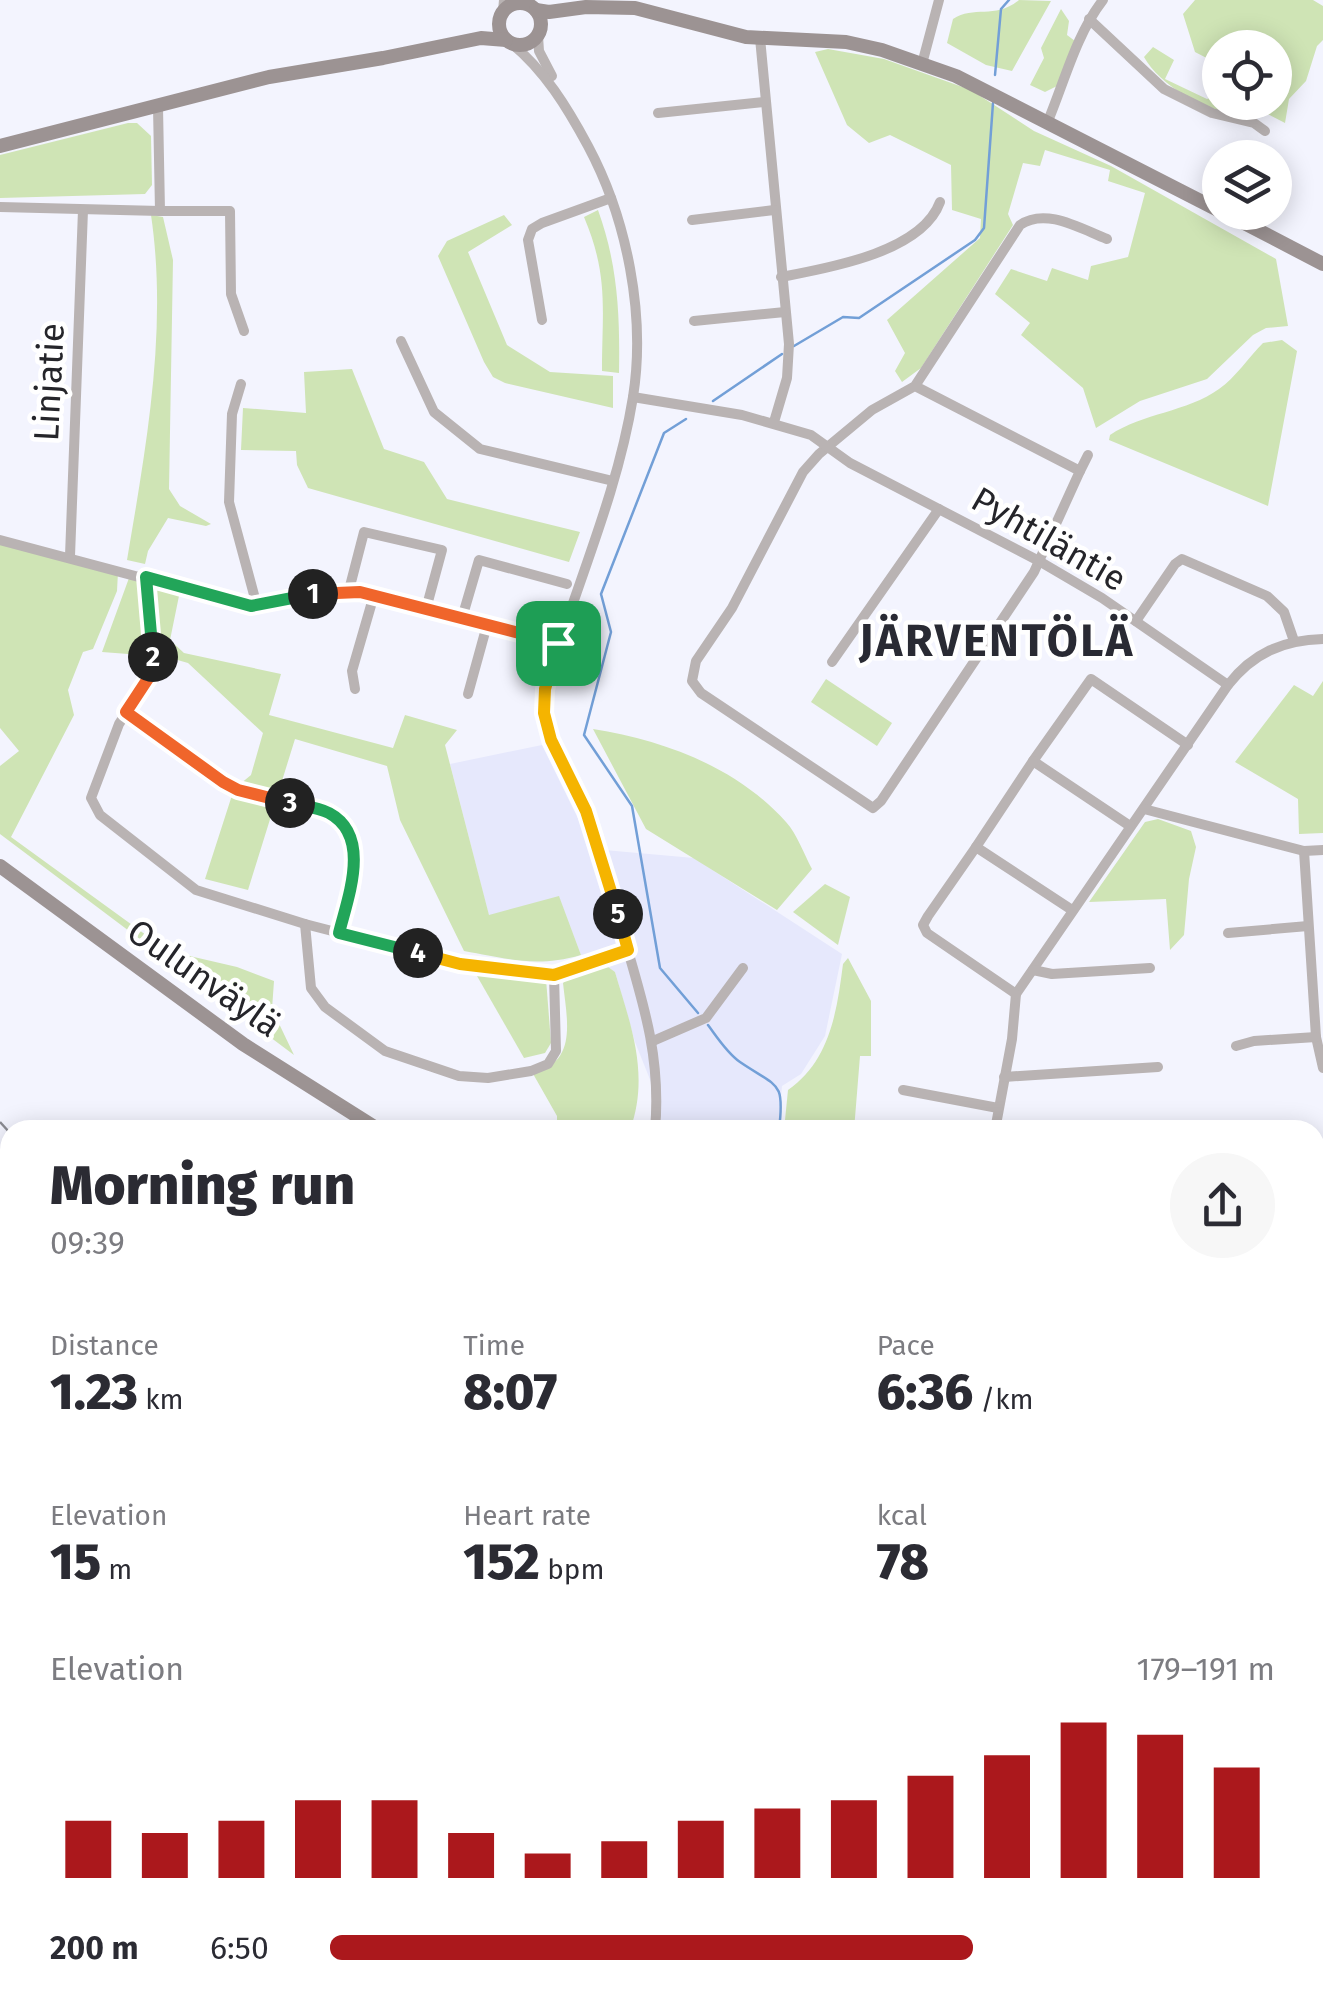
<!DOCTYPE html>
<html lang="en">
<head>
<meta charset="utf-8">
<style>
  body { margin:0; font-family:"Fira Sans",sans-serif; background:#f7f7f7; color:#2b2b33; height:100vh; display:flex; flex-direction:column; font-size:38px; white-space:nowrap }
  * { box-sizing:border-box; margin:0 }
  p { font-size:32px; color:#7c7c81 }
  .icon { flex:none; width:55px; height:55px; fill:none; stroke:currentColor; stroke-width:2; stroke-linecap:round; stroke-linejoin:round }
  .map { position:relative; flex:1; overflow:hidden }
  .sheet { position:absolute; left:0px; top:1120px; width:1325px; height:888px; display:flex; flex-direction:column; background:#fff; border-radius:30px 30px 0 0; box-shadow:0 5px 25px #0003 }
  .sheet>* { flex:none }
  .controls { position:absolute; left:1202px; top:30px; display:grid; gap:20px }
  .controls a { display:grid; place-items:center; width:90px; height:90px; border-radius:50%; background:#fff; box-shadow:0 5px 25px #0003; font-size:50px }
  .pin { position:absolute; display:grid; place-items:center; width:85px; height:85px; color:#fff; margin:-42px; border-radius:20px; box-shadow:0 5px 15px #0006 }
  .km { position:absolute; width:50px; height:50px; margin:-25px; border-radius:50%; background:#222; color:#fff; font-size:28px; line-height:50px; text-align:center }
  .round { display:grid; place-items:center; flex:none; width:105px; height:105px; border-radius:52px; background:#f7f7f7 }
  .head { display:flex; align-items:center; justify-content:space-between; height:170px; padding:0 50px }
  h1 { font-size:55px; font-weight:800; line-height:75px }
  .metrics { display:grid; grid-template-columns:repeat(3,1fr); gap:15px; height:170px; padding:10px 50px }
  .metrics div { display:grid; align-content:center }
  .metrics b { font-size:50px; font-weight:800 }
  .metrics small { font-size:28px; font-weight:400 }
  .metrics p { font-size:28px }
  .chart { height:280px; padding:20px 50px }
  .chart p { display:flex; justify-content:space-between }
  .chart svg { width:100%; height:180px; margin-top:10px; stroke:#ab181c; stroke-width:6 }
  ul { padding:0 50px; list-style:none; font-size:32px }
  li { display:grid; grid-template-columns:160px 120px 1fr; align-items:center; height:75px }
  li i { height:25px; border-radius:12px; background:#ab181c }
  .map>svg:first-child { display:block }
  .built { fill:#e6e8fc }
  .green { fill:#cfe4b5 }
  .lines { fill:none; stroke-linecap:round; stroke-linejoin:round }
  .stream { stroke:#729fd7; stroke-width:2.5 }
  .street { stroke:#b9b3b3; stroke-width:10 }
  .secondary { stroke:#9c9393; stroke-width:14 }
  .highway { stroke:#756869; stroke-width:18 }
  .rail { stroke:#8a8b92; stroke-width:2.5; stroke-dasharray:15 8; stroke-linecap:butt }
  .split-1-casing { stroke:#fff; stroke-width:20 }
  .split-2-casing { stroke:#fff; stroke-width:20 }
  .split-3-casing { stroke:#fff; stroke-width:20 }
  .split-4-casing { stroke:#fff; stroke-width:20 }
  .split-5-casing { stroke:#fff; stroke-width:20 }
  .split-6-casing { stroke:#fff; stroke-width:20 }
  .split-1 { stroke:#f0652b; stroke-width:12 }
  .split-2 { stroke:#22a559; stroke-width:12 }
  .split-3 { stroke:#f0652b; stroke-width:12 }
  .split-4 { stroke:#22a559; stroke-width:12 }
  .split-5 { stroke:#f5b400; stroke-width:12 }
  .split-6 { stroke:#f5b400; stroke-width:12 }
  .labels { text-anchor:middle; stroke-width:9; stroke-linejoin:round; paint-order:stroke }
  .street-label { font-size:35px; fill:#25252a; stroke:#fff }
  .district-label { font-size:45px; font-weight:bold; letter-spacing:2.5px; fill:#292a33; stroke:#fff }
</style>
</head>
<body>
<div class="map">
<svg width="1323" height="2006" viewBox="0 0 1323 2006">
  <rect width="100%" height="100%" fill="#f3f4fe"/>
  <!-- built -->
  <g class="built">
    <polygon points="542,745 593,849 694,858 842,954 825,1036 801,1074 782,1086 778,1130 663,1130 653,1087 635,1042 615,972 581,955 559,897 489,916 450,764"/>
    <polygon points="1315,1836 1323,1842 1323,2004 1313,1998"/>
  </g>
  <!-- green -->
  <g class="green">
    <path d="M1019,0L1051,1L1012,71L986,65L947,43L953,19C974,5 995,20 1019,0Z"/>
    <path d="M1195,0H1313L1323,6V40L1317,46L1306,81L1289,99L1285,123L1264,112C1228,127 1161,89 1144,57L1153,47L1174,60L1165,79L1207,99L1218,95L1220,102H1275V48H1220V65L1195,52L1183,14Z"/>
    <polygon points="1061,9 1069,21 1067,35 1075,41 1057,86 1045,92 1030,85 1044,58 1041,48"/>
    <polygon points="828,49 884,59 971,90 1034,131 1111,166 1276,259 1288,326 1266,328 1253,335 1207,379 1140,401 1096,428 1083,388 1021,335 1030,323 995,294 1011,269 1047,281 1052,268 1088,280 1091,266 1128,257 1145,193 1108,181 1110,170 1045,150 1040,166 1023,163 1008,214 1013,225 921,368 902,382 895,371 905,353 887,320 980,238 981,219 952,210 951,165 890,135 869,143 847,125 815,52"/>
    <polygon points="128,123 137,123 151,136 152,185 145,194 0,198 0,155"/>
    <path d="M598,210C618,265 620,316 619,373L602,371C602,310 609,276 584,217Z"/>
    <path d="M151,215L163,217L173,260L169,489L180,506L211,524L206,526L168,518L148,551L145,564L127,560C146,447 168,330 151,215Z"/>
    <polygon points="504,215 512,225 468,252 507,345 550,372 613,376 613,408 505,383 493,377 484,362 438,256 447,241"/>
    <path d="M1282,340L1297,351L1268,506L1109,440L1110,435C1143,413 1187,412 1219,389C1235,378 1249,357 1263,343Z"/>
    <polygon points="352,369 384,449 424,462 447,499 580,532 569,562 308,488 297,465 296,451 241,450 243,408 306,413 304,372"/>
    <polygon points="0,544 118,572 117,591 93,649 83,652 68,690 74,715 11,837 168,951 237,967 274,981 272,1009 294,1055 0,834 0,766 19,751 0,728"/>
    <path d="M129,578L180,591L170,640L184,653L281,674L269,715L393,748L405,715L457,730L445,745L489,915L559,896L581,955C536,968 509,959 464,951L400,820L387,766L295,739L248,890L205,879L234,789L251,775L263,733L188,663L167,657L102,652Z"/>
    <polygon points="826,679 892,723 877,746 811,702"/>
    <polygon points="1323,681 1323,833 1299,834 1298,799 1235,762 1294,685 1313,696"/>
    <path d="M593,729C663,740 737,767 786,822C797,834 804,854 812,869L777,910L646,829Z"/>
    <polygon points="1158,819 1191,831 1196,847 1189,879 1184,935 1170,950 1166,899 1089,902 1145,822"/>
    <polygon points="825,884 850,897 838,945 793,912"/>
    <path d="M848,958L871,1001V1056H860L854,1130H784L788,1090C830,1061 837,1011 843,964Z"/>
    <path d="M594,966L608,967L615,972C631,1026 650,1075 630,1130H557V1116L532,1072C578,1064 567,1020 563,983L569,975Z"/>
    <polygon points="473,969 546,979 551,1043 545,1053 524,1058"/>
    <polygon points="0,1229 10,1230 10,1998 482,1998 475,2006 0,2006"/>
    <polygon points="535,1998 746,1998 740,2006 508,2006 520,2001 531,2004"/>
    <polygon points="772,1998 852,1998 857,2006 766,2006"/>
    <polygon points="895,1998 1248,1998 1255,2006 900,2006"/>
  </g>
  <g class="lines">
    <!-- stream -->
    <g class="stream">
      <polyline points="995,75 1001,9 1009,0"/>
      <polyline points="794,346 843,317 859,318 975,240 984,228 993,103"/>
      <polyline points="713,401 782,354"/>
      <polyline points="686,419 664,433 601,594 611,632 584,735 632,806 660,968 698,1013"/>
      <path d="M708,1025C717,1037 727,1053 740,1062C778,1088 785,1080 779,1130"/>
    </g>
    <!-- street -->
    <g class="street">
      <polyline points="503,11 504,0"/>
      <polyline points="1089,19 1164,89 1212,113 1254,123 1265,131"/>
      <polyline points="538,36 539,51 552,76"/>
      <polyline points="760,38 789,344 787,378 774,422"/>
      <path d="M511,43C545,71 567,107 588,146C627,219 646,315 633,397C617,497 573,592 545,689C544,737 567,769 586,810C602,845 609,884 619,920C640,994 662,1052 655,1130"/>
      <polyline points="922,64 939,0"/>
      <polyline points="158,107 160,211 230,211 231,294 244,331"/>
      <polyline points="658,113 764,102"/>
      <path d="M1048,121C1065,80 1076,35 1103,0"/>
      <polyline points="0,207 160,211"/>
      <polyline points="692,220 774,210"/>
      <path d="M781,277C829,268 922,252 940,202"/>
      <polyline points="542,320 528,240 532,229 542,223 611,198"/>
      <polyline points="694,321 785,312"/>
      <polyline points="401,341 434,412 480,449 613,481"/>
      <polyline points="241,384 232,414 229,502 257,606"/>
      <path d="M915,386L1080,471L1034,572L881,801L873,808L701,693L692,681L696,661L732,608L803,472L819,454L872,410L915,386L1020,225C1046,207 1081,229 1107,239"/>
      <polyline points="633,397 742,415 811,435 850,463 1039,561 1102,598 1228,685 1016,994 1012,1039 995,1130"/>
      <polyline points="1080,471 1088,455"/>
      <path d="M0,540L244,605C278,609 314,591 349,590L558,643"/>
      <polyline points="70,556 83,210"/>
      <polyline points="146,577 153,671 119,724 91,798 100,815 196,890 305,924 460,964 524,973 554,975 627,949"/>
      <polyline points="349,590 364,532 442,550 426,609"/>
      <polyline points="462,618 479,560 567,584"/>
      <polyline points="1136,621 1175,564 1182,559 1267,596 1284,612 1294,641"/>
      <polyline points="832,662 939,509"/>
      <path d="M1228,685C1253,653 1283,640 1323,639"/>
      <polyline points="355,689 352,671 374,595"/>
      <polyline points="468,694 487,625"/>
      <path d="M126,712C158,735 204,777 240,790C266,800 295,801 322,810C373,827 348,896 339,933"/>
      <polyline points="1144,809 1304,851 1323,850"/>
      <polyline points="1130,826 1033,761 1091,679 1188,745"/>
      <polyline points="976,847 1033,761"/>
      <polyline points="1304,851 1316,1037 1323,1068"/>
      <polyline points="305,924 311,988 325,1007 385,1051 459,1076 488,1078 531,1071 548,1064 556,1051 554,975"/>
      <polyline points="1228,933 1308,926"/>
      <polyline points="1033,970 1052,974 1150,968"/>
      <polyline points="1016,994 927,933 923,925 928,916 976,847 1072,910"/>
      <polyline points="653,1041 706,1018 743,968"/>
      <polyline points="1236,1046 1254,1041 1316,1037"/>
      <polyline points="1004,1077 1158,1067"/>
      <polyline points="903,1090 998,1108"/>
      <polyline points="1315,1168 1323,1168"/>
      <polyline points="1315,1438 1323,1437"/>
      <polyline points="1315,1658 1323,1666"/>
      <polyline points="1315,1694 1323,1683"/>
      <polyline points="1258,1998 1265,2006"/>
      <polyline points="758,2006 764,1998"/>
    </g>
    <!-- secondary -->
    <g class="secondary">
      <circle cx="520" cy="24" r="21"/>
      <polyline points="536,10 549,12 586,7 635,8 746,37 846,42 882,50 956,76 1220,211"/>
      <polyline points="0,146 269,77 383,58 481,38 506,40"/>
      <polyline points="1223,212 1323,264"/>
      <polyline points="0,866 243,1044 379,1130"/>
      <polyline points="1315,1358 1323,1360"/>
    </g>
    <!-- highway -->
    <g class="highway">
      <polyline points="0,1182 10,1182"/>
      <polyline points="1315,1797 1323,1802"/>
    </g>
    <!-- rail -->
    <g class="rail">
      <polyline points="0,1122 10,1133"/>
      <polyline points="867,1998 872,2006"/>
    </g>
  </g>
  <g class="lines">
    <!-- split-1 casing -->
    <g class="split-1-casing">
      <polyline id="split-1" points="313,594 360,592 558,643"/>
    </g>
    <!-- split-2 casing -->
    <g class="split-2-casing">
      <polyline id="split-2" points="153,657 146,577 251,606 313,594"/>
    </g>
    <!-- split-3 casing -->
    <g class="split-3-casing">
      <polyline id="split-3" points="153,657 153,671 126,712 223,782 238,790 290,803"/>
    </g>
    <!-- split-4 casing -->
    <g class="split-4-casing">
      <path id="split-4" d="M290,803C302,806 317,807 329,813C372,836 348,897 339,933L418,953"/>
    </g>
    <!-- split-5 casing -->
    <g class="split-5-casing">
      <polyline id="split-5" points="418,953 460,964 554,975 628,950 618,914"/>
    </g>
    <!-- split-6 casing -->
    <g class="split-6-casing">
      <polyline id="split-6" points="558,643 545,689 544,713 551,740 586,811 618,914"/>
    </g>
    <!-- split-1 -->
    <use href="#split-1" class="split-1"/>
    <!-- split-2 -->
    <use href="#split-2" class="split-2"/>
    <!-- split-3 -->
    <use href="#split-3" class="split-3"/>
    <!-- split-4 -->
    <use href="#split-4" class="split-4"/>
    <!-- split-5 -->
    <use href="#split-5" class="split-5"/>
    <!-- split-6 -->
    <use href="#split-6" class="split-6"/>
  </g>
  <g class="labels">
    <!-- street labels -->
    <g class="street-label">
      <text transform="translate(49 382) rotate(-87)" y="12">Linjatie</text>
      <text transform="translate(1049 539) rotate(30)" y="12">Pyhtiläntie</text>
      <text transform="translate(204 978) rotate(35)" y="12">Oulunväylä</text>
    </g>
    <!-- district labels -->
    <g class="district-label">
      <text x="997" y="656">JÄRVENTÖLÄ</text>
    </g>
  </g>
</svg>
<div class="controls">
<a><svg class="icon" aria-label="locate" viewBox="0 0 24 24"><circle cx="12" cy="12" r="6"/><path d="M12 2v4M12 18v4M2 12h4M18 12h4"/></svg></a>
<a><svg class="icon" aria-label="layers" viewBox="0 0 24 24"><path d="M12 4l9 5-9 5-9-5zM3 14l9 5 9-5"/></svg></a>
</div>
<div class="pin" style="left:558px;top:643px;background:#1e9e55"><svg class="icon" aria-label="arrive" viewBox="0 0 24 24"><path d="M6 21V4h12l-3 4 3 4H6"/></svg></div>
<b class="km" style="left:313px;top:594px">1</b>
<b class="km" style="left:153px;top:657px">2</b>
<b class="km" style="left:290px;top:803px">3</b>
<b class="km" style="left:418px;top:953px">4</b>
<b class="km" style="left:618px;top:914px">5</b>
<section class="sheet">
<div class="head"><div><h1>Morning run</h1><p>09:39</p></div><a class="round"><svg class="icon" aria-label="share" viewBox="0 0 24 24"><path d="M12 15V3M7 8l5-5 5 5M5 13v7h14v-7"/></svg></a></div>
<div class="metrics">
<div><p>Distance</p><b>1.23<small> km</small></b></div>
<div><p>Time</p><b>8:07</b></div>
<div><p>Pace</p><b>6:36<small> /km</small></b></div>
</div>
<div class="metrics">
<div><p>Elevation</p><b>15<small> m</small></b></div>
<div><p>Heart rate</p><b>152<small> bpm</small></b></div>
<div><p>kcal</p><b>78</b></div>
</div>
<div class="chart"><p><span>Elevation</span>179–191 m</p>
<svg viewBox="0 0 160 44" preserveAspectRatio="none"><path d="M5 44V30M15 44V33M25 44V30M35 44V25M45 44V25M55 44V33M65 44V38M75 44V35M85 44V30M95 44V27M105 44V25M115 44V19M125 44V14M135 44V6M145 44V9M155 44V17"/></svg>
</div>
<ul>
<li><b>200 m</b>6:50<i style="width:68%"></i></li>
</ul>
</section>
</div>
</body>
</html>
